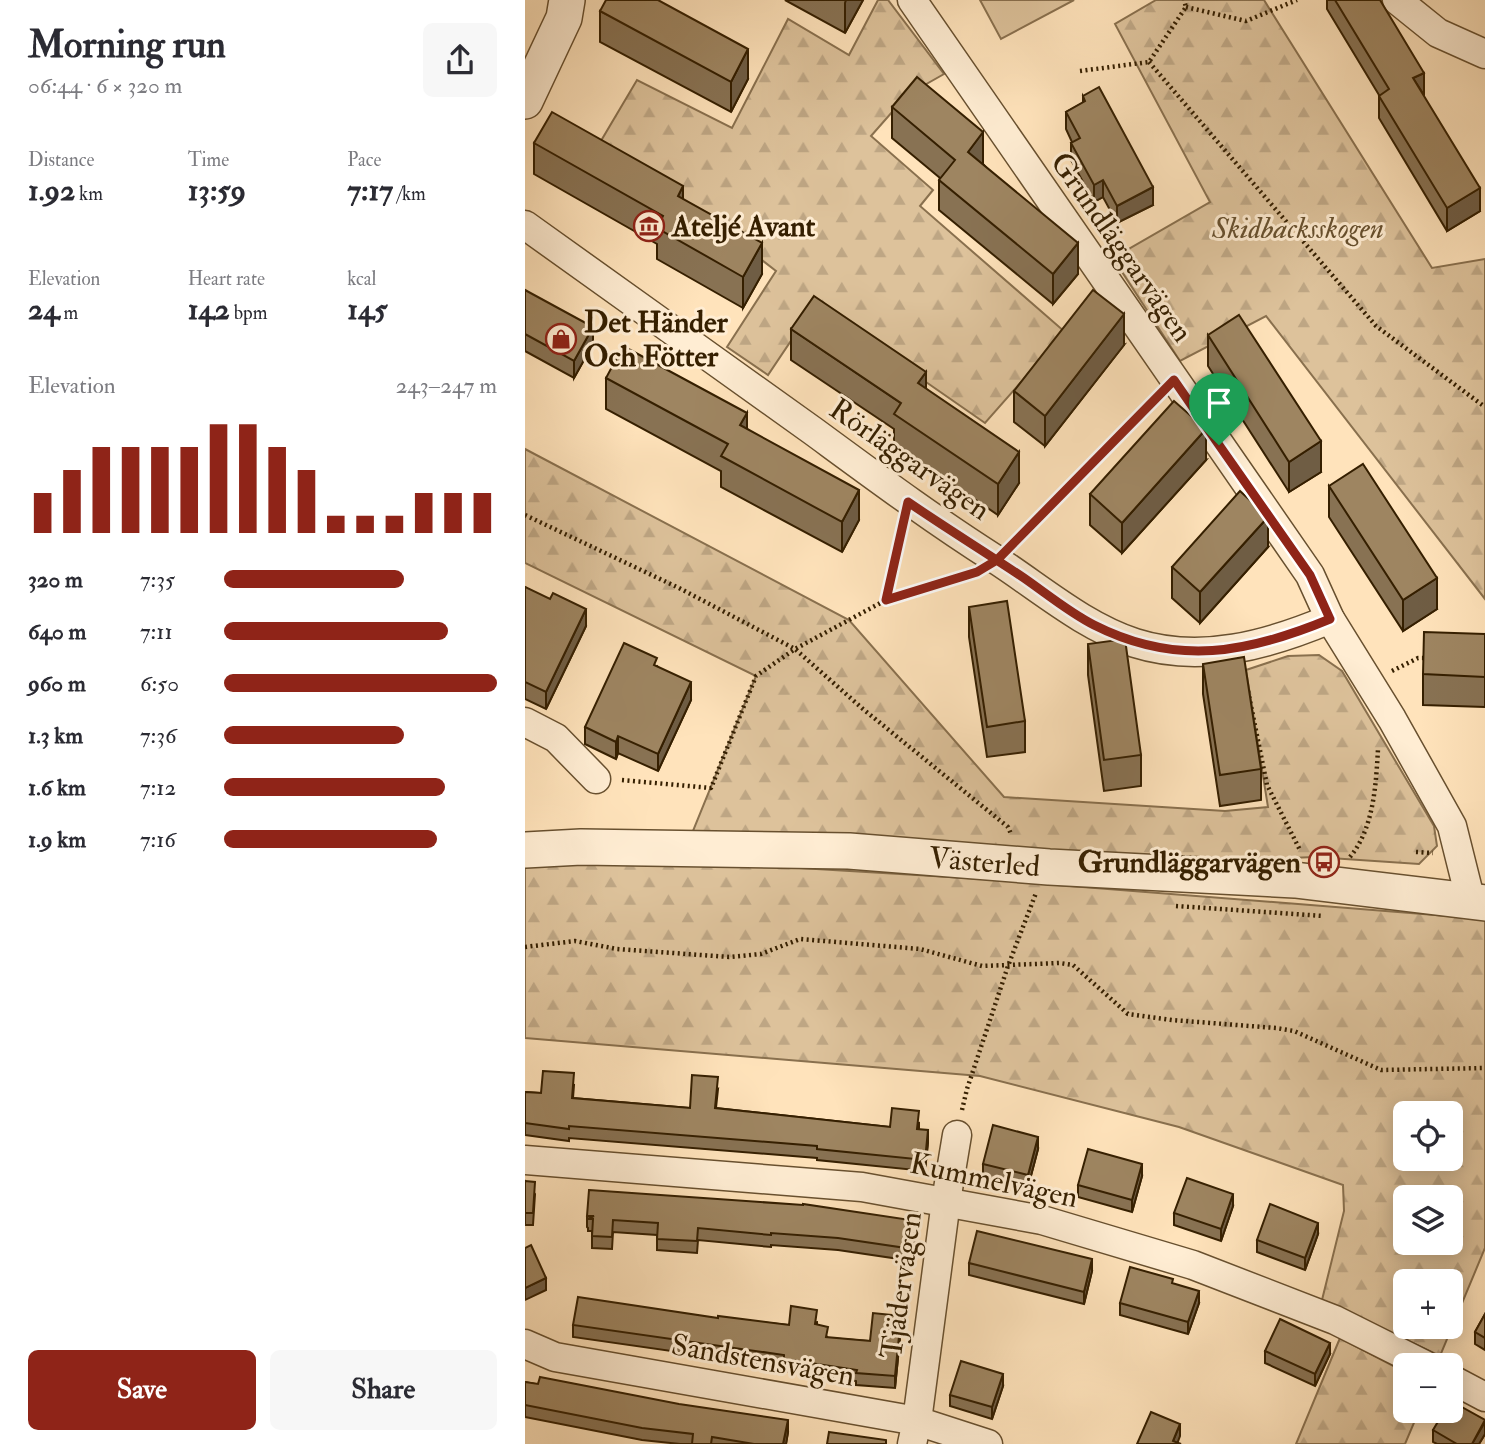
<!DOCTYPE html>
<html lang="en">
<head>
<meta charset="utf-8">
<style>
  body { margin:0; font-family:"IM FELL Double Pica",serif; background:#f7f7f7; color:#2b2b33; height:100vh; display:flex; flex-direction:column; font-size:26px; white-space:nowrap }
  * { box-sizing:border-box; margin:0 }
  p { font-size:23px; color:#7c7c81 }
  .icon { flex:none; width:38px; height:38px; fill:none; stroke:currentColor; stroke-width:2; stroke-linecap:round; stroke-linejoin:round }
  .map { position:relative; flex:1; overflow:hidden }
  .panel { display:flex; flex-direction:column; background:#fff; width:525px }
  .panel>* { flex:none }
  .buttons { position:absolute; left:868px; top:1101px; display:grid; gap:14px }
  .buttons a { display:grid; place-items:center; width:70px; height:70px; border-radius:10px; background:#fff; box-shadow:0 4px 18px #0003; font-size:35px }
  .pin { position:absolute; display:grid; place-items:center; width:60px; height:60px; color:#fff; margin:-72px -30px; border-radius:50% 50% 50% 0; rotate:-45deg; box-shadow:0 0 7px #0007 }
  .pin .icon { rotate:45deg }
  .round { display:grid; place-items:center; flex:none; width:74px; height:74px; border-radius:10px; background:#f7f7f7 }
  .overview { display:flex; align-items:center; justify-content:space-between; height:119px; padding:0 28px }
  h1 { font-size:38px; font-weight:800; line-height:52px }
  .metrics { display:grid; grid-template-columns:repeat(3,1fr); gap:10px; height:119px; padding:7px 28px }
  .metrics div { display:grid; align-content:center }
  .metrics b { font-size:30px; font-weight:800 }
  .metrics small { font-size:19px; font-weight:400 }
  .metrics p { font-size:19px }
  .chart { height:196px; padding:14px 28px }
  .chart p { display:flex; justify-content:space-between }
  .chart svg { width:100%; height:126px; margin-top:7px; stroke:#8f2418; stroke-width:6 }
  .primary-button { display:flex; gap:14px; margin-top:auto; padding:14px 28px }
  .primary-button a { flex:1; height:80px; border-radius:10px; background:#8f2418; color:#fff; font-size:28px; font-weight:800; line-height:80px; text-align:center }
  .primary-button a+a { background:#f7f7f7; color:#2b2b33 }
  ul { padding:0 28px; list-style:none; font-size:23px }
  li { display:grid; grid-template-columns:112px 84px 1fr; align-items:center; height:52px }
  li i { height:18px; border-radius:9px; background:#8f2418 }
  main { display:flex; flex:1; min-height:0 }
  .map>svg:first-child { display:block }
  .forest { fill:url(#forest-firs); stroke:#89704e; stroke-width:2; fill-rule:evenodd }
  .garden { fill:#ddc29b; stroke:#89704e; stroke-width:2 }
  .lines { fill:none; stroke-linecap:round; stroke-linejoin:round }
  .minor-casing { stroke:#68502f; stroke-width:31 }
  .tertiary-casing { stroke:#68502f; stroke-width:38 }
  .path { stroke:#351f00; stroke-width:4.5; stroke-dasharray:2 3.5; stroke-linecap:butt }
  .minor { stroke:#ffedd3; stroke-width:28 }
  .tertiary { stroke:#ffedd3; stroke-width:35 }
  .wall { fill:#887253; stroke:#351f00; stroke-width:2 }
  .shaded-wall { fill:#6f5d44; stroke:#351f00; stroke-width:2 }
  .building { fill:#9e8561; stroke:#351f00; stroke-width:2 }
  .route-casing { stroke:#fff; stroke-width:14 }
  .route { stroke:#8f2418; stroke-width:9 }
  .labels { text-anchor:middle; stroke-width:6; stroke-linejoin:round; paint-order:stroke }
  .poi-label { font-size:30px; font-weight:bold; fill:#351f00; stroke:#ffedd3; text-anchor:start }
  .park-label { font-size:30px; font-style:italic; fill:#67502e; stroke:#ffedd3 }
  .street-label { font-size:30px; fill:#351f00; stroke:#ffedd3 }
</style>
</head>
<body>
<main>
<section class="panel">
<div class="overview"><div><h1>Morning run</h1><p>06:44 · 6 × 320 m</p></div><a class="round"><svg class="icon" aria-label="share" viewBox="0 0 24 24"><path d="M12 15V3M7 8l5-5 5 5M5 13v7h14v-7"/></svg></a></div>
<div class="metrics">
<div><p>Distance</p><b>1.92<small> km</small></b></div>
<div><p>Time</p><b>13:59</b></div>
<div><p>Pace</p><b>7:17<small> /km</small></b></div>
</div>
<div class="metrics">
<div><p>Elevation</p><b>24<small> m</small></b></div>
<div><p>Heart rate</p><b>142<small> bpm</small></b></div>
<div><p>kcal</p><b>145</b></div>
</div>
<div class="chart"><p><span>Elevation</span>243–247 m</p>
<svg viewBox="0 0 160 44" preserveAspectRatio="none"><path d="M5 44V30M15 44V22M25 44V14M35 44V14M45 44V14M55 44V14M65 44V6M75 44V6M85 44V14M95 44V22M105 44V38M115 44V38M125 44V38M135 44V30M145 44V30M155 44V30"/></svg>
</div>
<ul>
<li><b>320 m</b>7:35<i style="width:66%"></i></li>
<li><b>640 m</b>7:11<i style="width:82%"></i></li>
<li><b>960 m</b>6:50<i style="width:100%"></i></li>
<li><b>1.3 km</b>7:36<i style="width:66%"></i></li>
<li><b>1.6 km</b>7:12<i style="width:81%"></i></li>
<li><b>1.9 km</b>7:16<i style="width:78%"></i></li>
</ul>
<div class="primary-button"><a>Save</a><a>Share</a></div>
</section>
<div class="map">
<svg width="960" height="1444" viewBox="0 0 960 1444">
  <defs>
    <pattern id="forest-firs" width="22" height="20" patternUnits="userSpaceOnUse" patternTransform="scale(1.75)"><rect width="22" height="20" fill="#ddc29b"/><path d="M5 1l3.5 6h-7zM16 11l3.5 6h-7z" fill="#bea684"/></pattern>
  </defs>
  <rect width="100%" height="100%" fill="#ffe3bb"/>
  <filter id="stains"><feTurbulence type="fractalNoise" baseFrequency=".00286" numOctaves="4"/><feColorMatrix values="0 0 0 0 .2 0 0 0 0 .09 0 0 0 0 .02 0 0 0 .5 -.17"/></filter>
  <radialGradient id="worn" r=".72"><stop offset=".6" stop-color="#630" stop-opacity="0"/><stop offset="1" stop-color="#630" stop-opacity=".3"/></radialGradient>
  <!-- forest -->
  <g class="forest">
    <polygon points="353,0 363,0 419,74 382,95 346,136 408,190 395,206 540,332 460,423 290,305 243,375 202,347 251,271 170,208 70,151 112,80 207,128 263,19 324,55"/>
    <polygon points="631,0 739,0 907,268 960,259 960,599 741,316 655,361 588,258 685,202 590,24"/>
    <polygon points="0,449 324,620 479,797 700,811 743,807 721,670 763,656 794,655 817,671 909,826 912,846 894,864 790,857 524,867 161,848 231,676 0,563"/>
    <path d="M71,856L458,879L960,919V1248L915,1356L797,1300L819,1211L818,1185L654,1127L455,1076L0,1038V862ZM880,1113H926V1158H880ZM880,1197H926V1242H880ZM880,1281H926V1326H880Z"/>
    <polygon points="815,1338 880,1372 880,1410 894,1411 880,1444 771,1444"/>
  </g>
  <!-- garden -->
  <polygon class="garden" points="455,0 549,0 476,39"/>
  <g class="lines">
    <!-- minor casing -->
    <g class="minor-casing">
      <g id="minor">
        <polyline points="387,0 785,575 805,619 867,719 927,826 946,902"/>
        <polyline points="872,0 913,33 960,54"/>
        <path d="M0,225C96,294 192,362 288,431C348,475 407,519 470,559C515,588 558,626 610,643C676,664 743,645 805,619"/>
        <polyline points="0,722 31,738 71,779"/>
        <polyline points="0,1160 337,1187 517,1220 668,1265 810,1320 900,1365"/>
        <polyline points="0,1344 30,1357 392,1421 463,1444"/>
        <polyline points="926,1379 960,1397"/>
        <polyline points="387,1444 392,1421 421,1201 432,1135"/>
      </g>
    </g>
    <!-- tertiary casing -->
    <g class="tertiary-casing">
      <g id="tertiary">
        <polyline points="0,101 39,18 42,0"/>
        <path id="s1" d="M0,850L56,847L324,851L524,867L770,880L960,903"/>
      </g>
    </g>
    <!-- path -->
    <g class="path">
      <polyline points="661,7 721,21 772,0"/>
      <polyline points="624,62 851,326 960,407"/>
      <polyline points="555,71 624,62 661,7 659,0"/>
      <polyline points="0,515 154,588 270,649 338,709 483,827 486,834"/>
      <polyline points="490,543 633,397"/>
      <polyline points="361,599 378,526"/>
      <polyline points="867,671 893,658 904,658"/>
      <polyline points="723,691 742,785 775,850"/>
      <polyline points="97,780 186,788 231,676 270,649 361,600 446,574"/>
      <polyline points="891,852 908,853"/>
      <path d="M825,857C849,828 851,784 853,749"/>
      <polyline points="651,906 799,916"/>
      <polyline points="0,947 50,941 92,949 204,957 236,954 275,939 395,949 457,966 535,963 548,965 603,1014 647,1020 751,1028 769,1031 856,1070 960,1068"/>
      <polyline points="437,1110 442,1089 483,966 511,893"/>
    </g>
    <!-- minor -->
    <use href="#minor" class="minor"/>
    <!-- tertiary -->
    <use href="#tertiary" class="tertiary"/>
  </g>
  <!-- wall -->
  <g class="wall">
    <polygon points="260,0 338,0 320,33"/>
    <polygon points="802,0 855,0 898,95 955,211 922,231 854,118 854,95 802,9"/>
    <polygon points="75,11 223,79 206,112 75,42"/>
    <polygon points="558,96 628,205 592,223 578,197 569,202 546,160 546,143 547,142 541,129 541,112 558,103"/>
    <polygon points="367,107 458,163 458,164 553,274 528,304 414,210 414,180 415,178 367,138"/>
    <polygon points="9,143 158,199 237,274 218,308 132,259 132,244 9,174"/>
    <polygon points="0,290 68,344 49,378 0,351"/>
    <polygon points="266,329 494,483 473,515 369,445 369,429 266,360"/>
    <polygon points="683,335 796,472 764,492 683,366"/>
    <polygon points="599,345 520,446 489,422 489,391"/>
    <polygon points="81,378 222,429 334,520 317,552 196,487 196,471 81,409"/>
    <polygon points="681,460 597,553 565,525 565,494"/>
    <polygon points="804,486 912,609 878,631 804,517"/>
    <polygon points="743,547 675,623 647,598 647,567"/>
    <polygon points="0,587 61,626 21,709 0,699"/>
    <polygon points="444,607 500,721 500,752 462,757 444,637"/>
    <polygon points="960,634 960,707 898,705 898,674"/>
    <polygon points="563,644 616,755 616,786 579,791 563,675"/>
    <polygon points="678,664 736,769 736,800 695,806 678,694"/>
    <polygon points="132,666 166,700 133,771 93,753 91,759 60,744 60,727"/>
    <polygon points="49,1085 48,1098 165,1108 193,1089 191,1108 365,1127 394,1123 394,1129 403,1142 400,1171 292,1160 292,1158 44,1138 44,1141 0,1135 0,1092 16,1093"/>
    <polygon points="513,1149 503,1187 458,1176 458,1164"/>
    <polygon points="617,1176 607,1212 553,1197 553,1185"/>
    <polygon points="0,1181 10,1194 8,1225 0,1225"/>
    <polygon points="708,1206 696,1241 649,1225 649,1213"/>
    <polygon points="62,1216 392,1233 388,1261 313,1250 246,1245 246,1247 173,1240 172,1253 132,1250 132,1235 88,1232 87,1249 67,1248 67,1231 63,1231 63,1228 62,1227"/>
    <polygon points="793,1234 780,1270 732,1252 732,1240"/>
    <polygon points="444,1263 567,1271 559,1304 444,1275"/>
    <polygon points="595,1303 674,1303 663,1334 595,1315"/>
    <polygon points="960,1314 960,1350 950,1344 950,1332"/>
    <polygon points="193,1318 264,1325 292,1322 292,1325 303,1338 345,1341 376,1328 370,1388 331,1385 331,1381 259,1371 259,1367 48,1337 48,1325"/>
    <polygon points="740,1351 805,1354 790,1386 740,1363"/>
    <polygon points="0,1382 263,1432 261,1444 155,1444 117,1440 0,1417"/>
    <polygon points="478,1386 467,1419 425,1406 425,1395"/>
    <polygon points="960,1420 960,1434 954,1444 912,1444 908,1442 908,1430"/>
  </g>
  <!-- shaded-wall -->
  <g class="shaded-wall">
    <polygon points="321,0 338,0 320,33 320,3"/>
    <polygon points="223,49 223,79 206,112 206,82"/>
    <polygon points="899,73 899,95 888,78"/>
    <polygon points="458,132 458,163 443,182 443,152"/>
    <polygon points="578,180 578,197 569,202 569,185"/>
    <polygon points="158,186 158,217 153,196"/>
    <polygon points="628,187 628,205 592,223 592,206"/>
    <polygon points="955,188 955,211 922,231 922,208"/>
    <polygon points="237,243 237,274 218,308 218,277"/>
    <polygon points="553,243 553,274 528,304 528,274"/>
    <polygon points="599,314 599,345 520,446 520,416"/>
    <polygon points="68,327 68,344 49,378 49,361"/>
    <polygon points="401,372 401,403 393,383"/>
    <polygon points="222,413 222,444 215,425"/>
    <polygon points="681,429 681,460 597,553 597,523"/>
    <polygon points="796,441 796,472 764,492 764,462"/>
    <polygon points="494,452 494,483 473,515 473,484"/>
    <polygon points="334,490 334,520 317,552 317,522"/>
    <polygon points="743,517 743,547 675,623 675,592"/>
    <polygon points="912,578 912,609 878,631 878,600"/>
    <polygon points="61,609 61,626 21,709 21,692"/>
    <polygon points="166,682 166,700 133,771 133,754"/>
    <polygon points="93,736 93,753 91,759 91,742"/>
    <polygon points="403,1130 403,1142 400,1171 400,1160"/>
    <polygon points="513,1137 513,1149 503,1187 503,1175"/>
    <polygon points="617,1164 617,1176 607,1212 607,1200"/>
    <polygon points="708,1194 708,1206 696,1241 696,1229"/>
    <polygon points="392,1221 392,1233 388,1261 388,1249"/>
    <polygon points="793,1223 793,1234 780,1270 780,1258"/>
    <polygon points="567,1259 567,1271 559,1304 559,1292"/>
    <polygon points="21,1278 21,1290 0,1300 0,1288"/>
    <polygon points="674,1291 674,1303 663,1334 663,1322"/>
    <polygon points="376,1316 376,1328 370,1388 370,1376"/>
    <polygon points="805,1343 805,1354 790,1386 790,1374"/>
    <polygon points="478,1374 478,1386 467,1419 467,1407"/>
    <polygon points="263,1420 263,1432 261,1444 258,1444"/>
    <polygon points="960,1422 960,1434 954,1444 947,1444"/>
    <polygon points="655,1424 655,1436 652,1444 648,1441"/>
  </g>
  <!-- building -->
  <g class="building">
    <polygon points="81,0 133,0 223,49 206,82 75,11"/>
    <polygon points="810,0 855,0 899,73 888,78 955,188 922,208 854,96 864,89"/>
    <polygon points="392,77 458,132 443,152 553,243 528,274 414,180 430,160 367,107"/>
    <polygon points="574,87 628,187 592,206 578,180 569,185 546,143 555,138 541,112 560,101 558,96"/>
    <polygon points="27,112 158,186 153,196 237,243 218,277 132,228 138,216 9,143"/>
    <polygon points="0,290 68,327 49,361 0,334"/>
    <polygon points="568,290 599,314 520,416 489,391"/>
    <polygon points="289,296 401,372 393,383 494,452 473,484 369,414 376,403 266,329"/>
    <polygon points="714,315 796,441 764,462 683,335"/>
    <polygon points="98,346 222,413 215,425 334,490 317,522 196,456 203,444 81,378"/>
    <polygon points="649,401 681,429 597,523 565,494"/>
    <polygon points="838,464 912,578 878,600 804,486"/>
    <polygon points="715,491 743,517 675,592 647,567"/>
    <polygon points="0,587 25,599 28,593 61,609 21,692 0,682"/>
    <polygon points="482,601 500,721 462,727 444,607"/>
    <polygon points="899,632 960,634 960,677 898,674"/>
    <polygon points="600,639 616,755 579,760 563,644"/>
    <polygon points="99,643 132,658 129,665 166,682 133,754 93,736 91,742 60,727"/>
    <polygon points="719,657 736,769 695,775 678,664"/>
    <polygon points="18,1071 49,1073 47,1098 165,1108 167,1075 193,1077 190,1108 365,1127 367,1108 394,1111 392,1129 403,1130 400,1160 292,1149 292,1146 44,1126 44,1129 0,1123 0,1092 16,1093"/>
    <polygon points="468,1125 513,1137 503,1175 458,1164"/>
    <polygon points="563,1149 617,1164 607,1200 553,1185"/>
    <polygon points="662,1178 708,1194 696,1229 649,1213"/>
    <polygon points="0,1181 10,1182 8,1213 0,1213"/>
    <polygon points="64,1190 278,1205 278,1204 392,1221 388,1249 313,1238 246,1233 246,1235 173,1228 172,1241 132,1239 133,1223 88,1220 87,1237 67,1236 68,1219 63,1219 69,1216 62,1216"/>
    <polygon points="745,1204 793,1223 780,1258 732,1240"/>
    <polygon points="452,1231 567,1259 559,1292 444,1263"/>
    <polygon points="6,1245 21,1278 0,1288 0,1248"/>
    <polygon points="605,1267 648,1279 647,1283 674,1291 663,1322 595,1303"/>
    <polygon points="53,1297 193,1318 193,1316 264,1325 266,1306 292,1310 290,1324 303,1327 301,1337 345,1341 348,1313 376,1316 370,1376 331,1373 332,1370 259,1359 259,1355 48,1325"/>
    <polygon points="960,1314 960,1338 950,1332"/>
    <polygon points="755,1319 805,1343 790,1374 740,1351"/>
    <polygon points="436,1361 478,1374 467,1407 425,1395"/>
    <polygon points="15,1377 154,1404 263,1420 258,1444 229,1444 187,1437 186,1444 167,1444 168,1434 117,1428 0,1405 0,1382 13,1384"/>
    <polygon points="926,1401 960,1420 947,1444 932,1444 908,1430 920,1410 926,1410"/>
    <polygon points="626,1412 655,1424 648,1441 656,1444 612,1444"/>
    <polygon points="304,1432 361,1440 361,1444 302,1444"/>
  </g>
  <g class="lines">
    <!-- route casing -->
    <g class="route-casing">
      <path id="route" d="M694,445L649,380L472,560L452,572L361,600L383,502C421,528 460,552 499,578C522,594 545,613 569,625C652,667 723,653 805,619L785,575L694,445"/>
    </g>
    <!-- route -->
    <use href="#route" class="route"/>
  </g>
  <!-- icons -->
  <defs>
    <g id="museum-ring" transform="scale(1.575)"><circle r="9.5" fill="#ffedd3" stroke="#8f2418" stroke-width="1.5"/><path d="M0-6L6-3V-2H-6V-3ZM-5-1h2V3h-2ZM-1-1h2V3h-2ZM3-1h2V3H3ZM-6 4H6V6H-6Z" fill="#8f2418"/></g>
    <g id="shop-ring" transform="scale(1.575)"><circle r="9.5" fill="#ffedd3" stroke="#8f2418" stroke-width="1.5"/><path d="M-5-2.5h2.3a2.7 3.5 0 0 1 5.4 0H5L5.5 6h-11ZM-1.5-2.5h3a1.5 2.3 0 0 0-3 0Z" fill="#8f2418"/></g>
    <g id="bus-ring" transform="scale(1.575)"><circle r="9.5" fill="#ffedd3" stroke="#8f2418" stroke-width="1.5"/><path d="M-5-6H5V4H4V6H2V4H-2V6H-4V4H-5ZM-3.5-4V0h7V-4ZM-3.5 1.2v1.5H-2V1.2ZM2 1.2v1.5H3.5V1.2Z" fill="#8f2418"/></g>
  </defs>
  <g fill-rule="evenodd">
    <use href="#museum-ring" x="124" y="226"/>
    <use href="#shop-ring" x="36" y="339"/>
    <use href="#bus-ring" x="799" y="862"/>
  </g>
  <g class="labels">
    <!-- poi labels -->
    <g class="poi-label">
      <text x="147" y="236">Ateljé Avant</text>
      <text x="59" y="332">Det Händer<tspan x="59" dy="34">Och Fötter</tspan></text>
      <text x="776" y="872" text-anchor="end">Grundläggarvägen</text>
    </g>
    <!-- park labels -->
    <g class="park-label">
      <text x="773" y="238">Skidbacksskogen</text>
    </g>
    <!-- street labels -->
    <g class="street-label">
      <text transform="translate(597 247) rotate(55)" y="10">Grundläggarvägen</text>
      <text transform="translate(385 459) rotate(35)" y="10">Rörläggarvägen</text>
      <text dy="10" stroke="none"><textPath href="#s1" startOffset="460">Västerled</textPath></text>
      <text transform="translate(469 1180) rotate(12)" y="10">Kummelvägen</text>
      <text transform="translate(376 1285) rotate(-82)" y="10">Tjädervägen</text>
      <text transform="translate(238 1360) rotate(10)" y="10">Sandstensvägen</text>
    </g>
  </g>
  <rect width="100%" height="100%" filter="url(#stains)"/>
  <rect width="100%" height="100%" fill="url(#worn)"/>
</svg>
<div class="buttons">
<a><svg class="icon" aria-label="locate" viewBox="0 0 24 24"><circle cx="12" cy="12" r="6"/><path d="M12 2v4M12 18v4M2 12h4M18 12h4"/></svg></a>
<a><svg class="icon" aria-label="layers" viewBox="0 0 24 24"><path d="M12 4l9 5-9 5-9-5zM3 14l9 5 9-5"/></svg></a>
<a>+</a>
<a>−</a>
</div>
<div class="pin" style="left:694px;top:445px;background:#1e9e55"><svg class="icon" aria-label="arrive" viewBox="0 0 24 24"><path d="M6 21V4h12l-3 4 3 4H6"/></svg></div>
</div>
</main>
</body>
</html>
